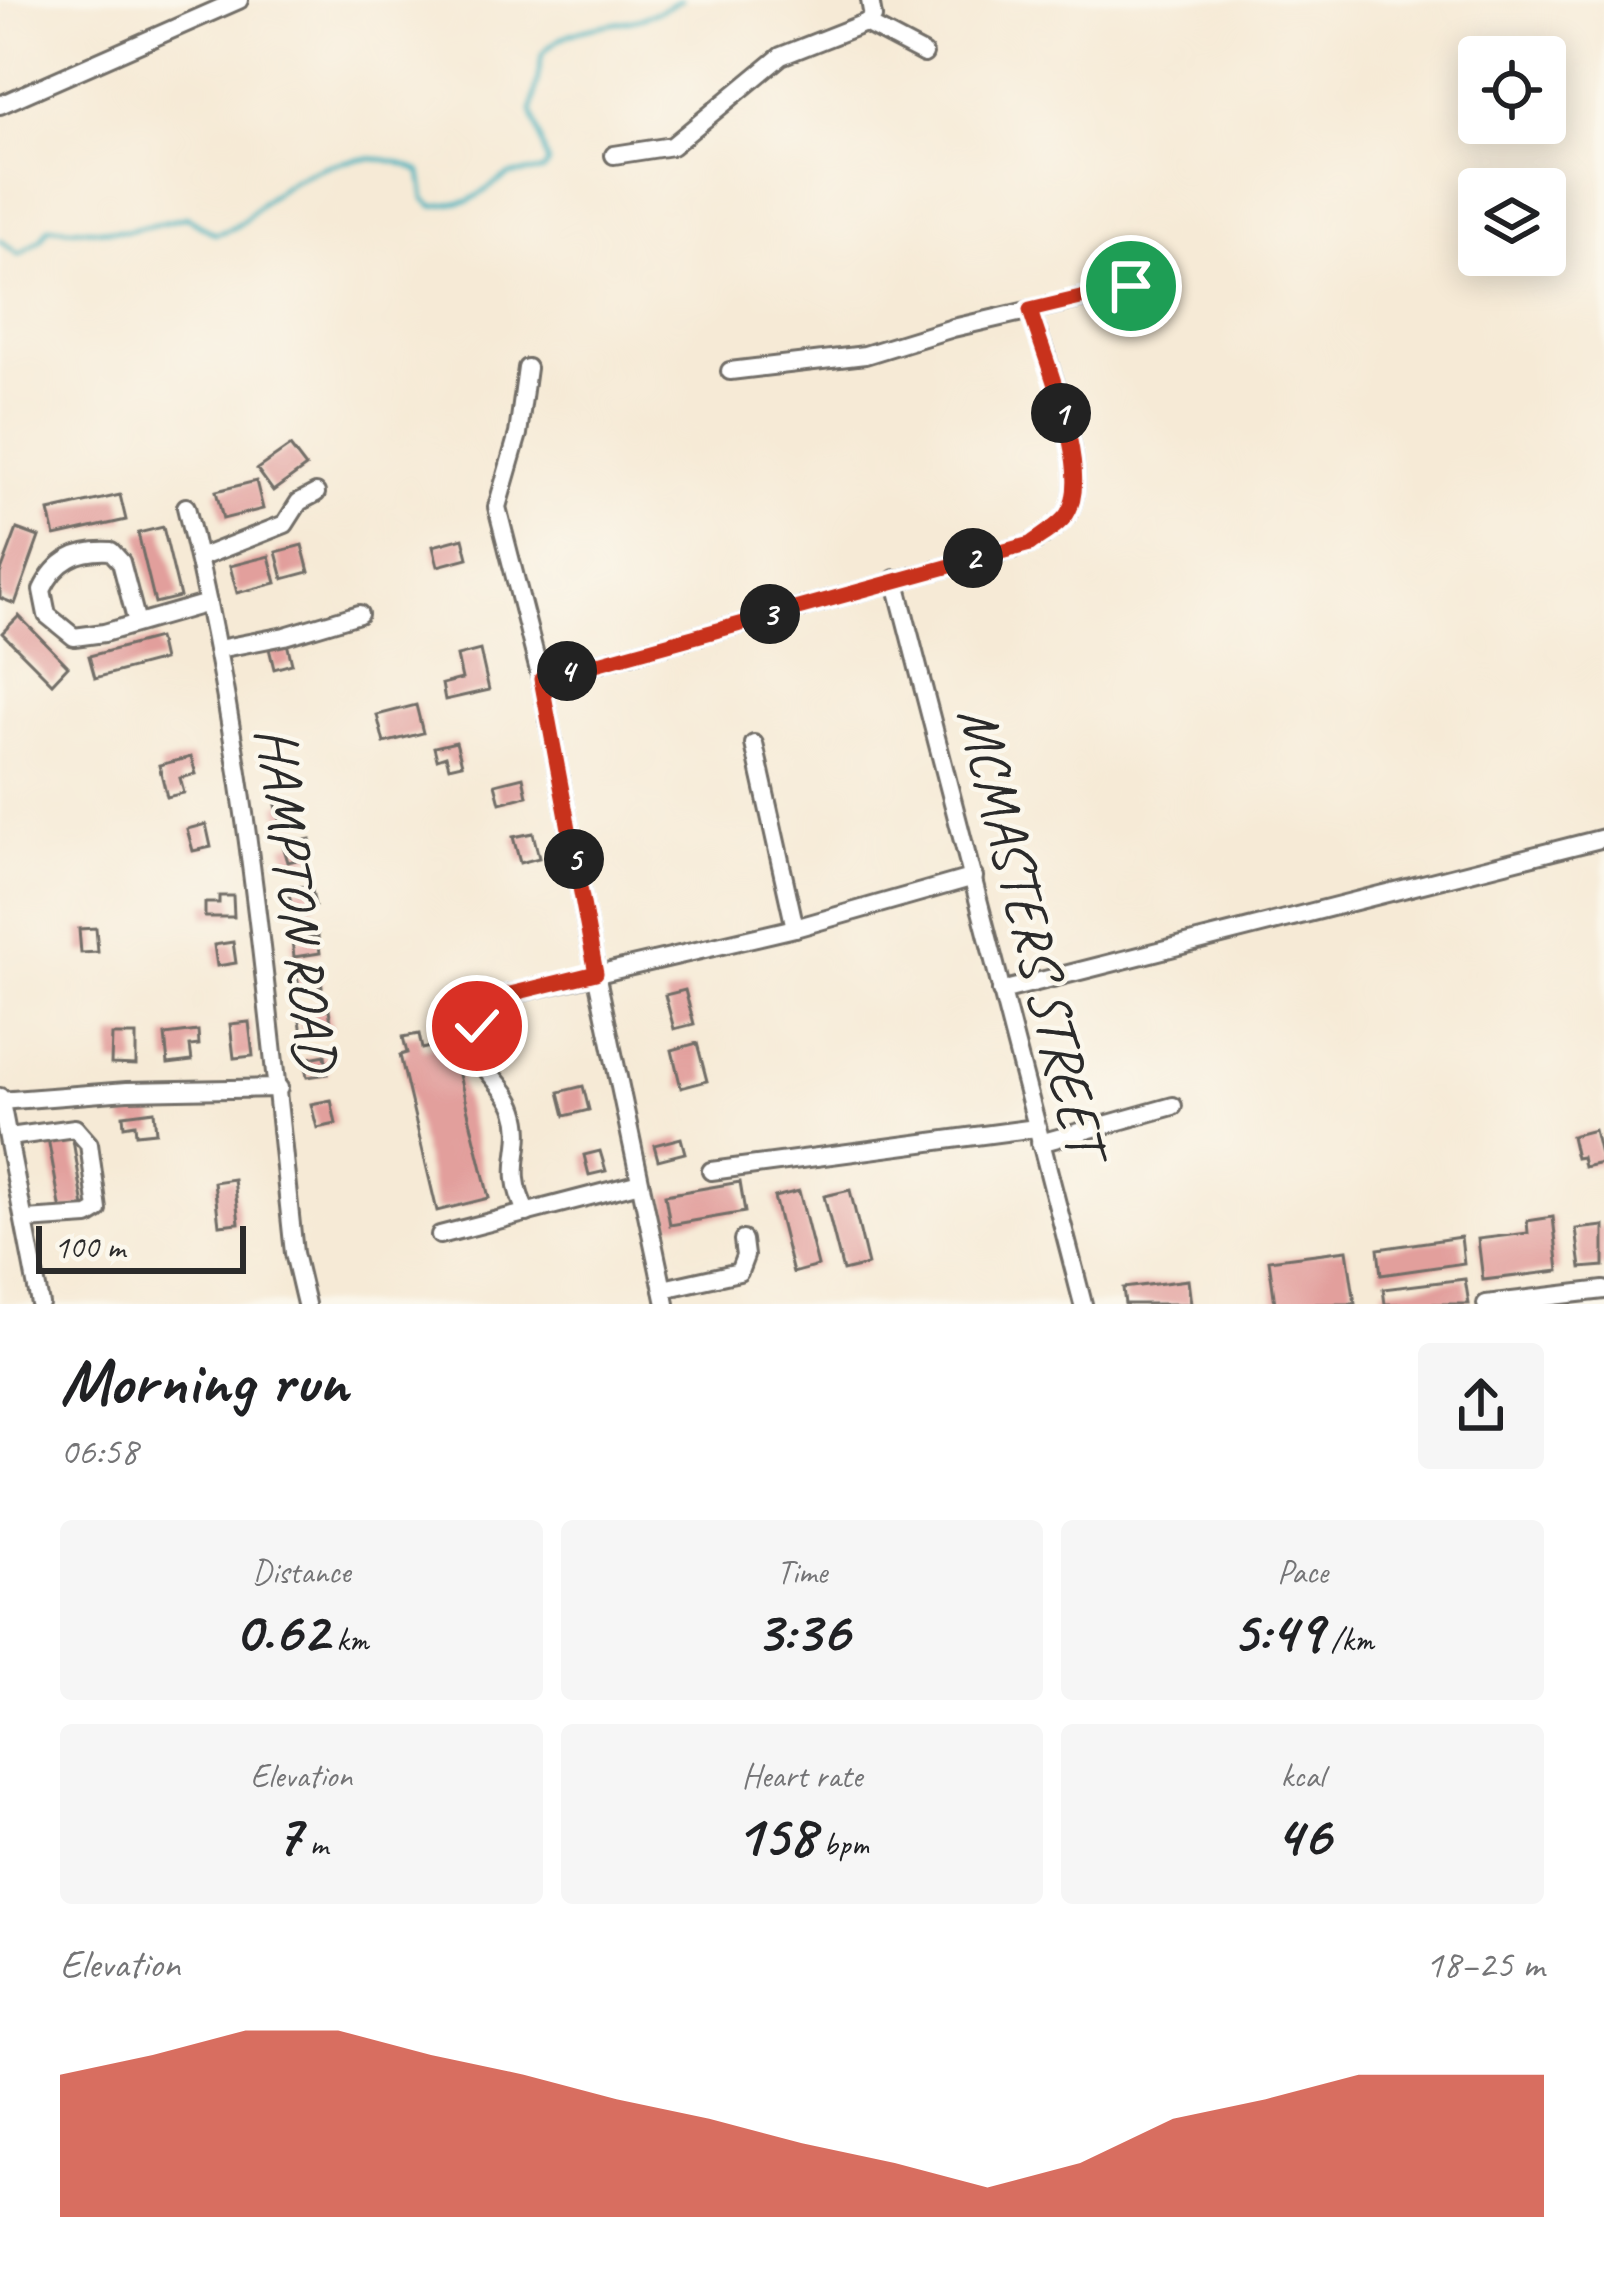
<!DOCTYPE html>
<html lang="en">
<head>
<meta charset="utf-8">
<style>
  body { margin:0; font-family:Caveat,sans-serif; background:#f6f6f6; color:#202124; height:100vh; display:flex; flex-direction:column; font-size:45px; white-space:nowrap }
  * { box-sizing:border-box; margin:0 }
  p { font-size:39px; color:#757577 }
  .icon { flex:none; width:66px; height:66px; fill:none; stroke:currentColor; stroke-width:2; stroke-linecap:round; stroke-linejoin:round }
  .map { position:relative; height:1304px; overflow:hidden }
  .drawer { display:flex; flex-direction:column; background:#fff; flex:1 }
  .drawer>* { flex:none }
  .buttons { position:absolute; left:1458px; top:36px; display:grid; gap:24px }
  .buttons a { display:grid; place-items:center; width:108px; height:108px; border-radius:12px; background:#fff; box-shadow:0 6px 30px #0003; font-size:60px }
  .scale { position:absolute; left:36px; bottom:30px; width:210px; box-sizing:border-box; padding-left:12px; border:6px solid #2b2b2b; border-top:0; font-size:33px; line-height:42px; white-space:nowrap; color:#2b2b2b; -webkit-text-stroke:9px #fbf7ec; paint-order:stroke }
  .pin { position:absolute; display:grid; place-items:center; width:102px; height:102px; color:#fff; margin:-51px; border:6px solid #fff; border-radius:50%; box-shadow:0 3px 12px #0007 }
  .km { position:absolute; width:60px; height:60px; margin:-30px; border-radius:50%; background:#222; color:#fff; font-size:33px; line-height:60px; text-align:center }
  .round { display:grid; place-items:center; flex:none; width:126px; height:126px; border-radius:12px; background:#f6f6f6 }
  .overview { display:flex; align-items:center; justify-content:space-between; height:204px; padding:0 60px }
  h1 { font-size:66px; font-weight:800; line-height:90px }
  .figures { display:grid; grid-template-columns:repeat(3,1fr); gap:18px; height:204px; padding:12px 60px }
  .figures div { display:grid; align-content:center; border-radius:12px; background:#f6f6f6; text-align:center }
  .figures b { font-size:60px; font-weight:800 }
  .figures small { font-size:33px; font-weight:400 }
  .figures p { font-size:33px }
  .chart { height:336px; padding:24px 60px }
  .chart p { display:flex; justify-content:space-between }
  .chart svg { width:100%; height:216px; margin-top:12px; fill:#c8321e; opacity:.7 }
  .map>svg:first-child { display:block }
  .lines { fill:none; stroke-linecap:round; stroke-linejoin:round }
  .stream { stroke:#42b1bd; stroke-width:4.5 }
  .building { fill:#e29f9c }
  .minor-casing { stroke:#726e67; stroke-width:22 }
  .minor { stroke:#fff; stroke-width:16 }
  .route-casing { stroke:#fff; stroke-width:24 }
  .route { stroke:#c8321e; stroke-width:15 }
  .labels { text-anchor:middle; stroke-width:9; stroke-linejoin:round; paint-order:stroke }
  .street-label { font-size:57px; fill:#2b2b2b; stroke:#fbf7ec }
</style>
</head>
<body>
<div class="map">
<svg width="1604" height="1304" viewBox="0 0 1604 1304">
  <rect width="100%" height="100%" fill="#fbf7ec"/>
  <filter id="ink" filterUnits="userSpaceOnUse"><feTurbulence type="fractalNoise" baseFrequency=".00833" numOctaves="2"/><feDisplacementMap in="SourceGraphic" scale="24" xChannelSelector="R" yChannelSelector="G"/><feConvolveMatrix kernelMatrix="1 2 1 2 8 2 1 2 1" color-interpolation-filters="sRGB"/></filter>
  <filter id="wash" filterUnits="userSpaceOnUse"><feTurbulence type="fractalNoise" baseFrequency=".004" numOctaves="4" result="noise"/><feDisplacementMap in="SourceGraphic" scale="48" xChannelSelector="R" yChannelSelector="G"/><feGaussianBlur stdDeviation="2.7" result="paint"/><feColorMatrix in="noise" values="0 0 0 0 0 0 0 0 0 0 0 0 0 0 0 0 0 1.4 0 .05"/><feComposite in="paint" operator="in"/></filter>
  <g filter="url(#wash)">
    <rect width="100%" height="100%" fill="#f6ead6"/>
    <g class="lines">
      <!-- stream -->
      <path class="stream" d="M0,240L19,255L41,239L49,227L127,231L187,217L215,234C248,225 246,215 269,197C310,165 373,144 421,172L425,199L433,206L469,201L509,175L542,171L548,164L532,111L542,54C568,23 609,28 644,17C657,13 669,6 681,0"/>
    </g>
    <g id="blocks">
      <!-- building -->
      <g class="building">
        <polygon points="290,446 306,467 273,491 257,469"/>
        <polygon points="256,481 263,509 223,519 216,491"/>
        <polygon points="120,495 126,520 55,536 49,511"/>
        <polygon points="163,527 180,597 155,603 138,533"/>
        <polygon points="17,529 39,537 15,604 0,598 0,574"/>
        <polygon points="463,538 468,558 438,566 433,546"/>
        <polygon points="302,545 309,572 283,579 276,552"/>
        <polygon points="269,556 276,583 237,593 230,566"/>
        <polygon points="19,616 68,666 52,683 2,633"/>
        <polygon points="158,638 163,660 95,678 89,656"/>
        <polygon points="287,643 292,664 274,669 269,648"/>
        <polygon points="480,650 489,690 445,700 442,684 462,679 457,656"/>
        <polygon points="416,705 423,733 384,743 377,715"/>
        <polygon points="456,742 462,764 449,767 446,756 437,759 434,747"/>
        <polygon points="191,757 196,774 180,778 184,793 167,797 159,765"/>
        <polygon points="523,777 527,796 500,803 495,784"/>
        <polygon points="294,800 299,822 282,826 276,805"/>
        <polygon points="206,824 211,847 193,851 187,829"/>
        <polygon points="533,833 539,858 520,863 513,837"/>
        <polygon points="310,839 314,856 288,862 283,845"/>
        <polygon points="311,885 315,906 292,909 288,889"/>
        <polygon points="219,896 233,896 234,917 205,917 205,903 219,903"/>
        <polygon points="96,928 98,952 81,953 79,929"/>
        <polygon points="318,936 320,953 294,957 292,940"/>
        <polygon points="233,942 236,963 217,966 214,945"/>
        <polygon points="319,968 322,987 300,991 296,972"/>
        <polygon points="685,990 694,1024 674,1029 665,995"/>
        <polygon points="329,1009 332,1029 302,1034 299,1013"/>
        <polygon points="249,1022 253,1056 234,1058 230,1024"/>
        <polygon points="198,1031 199,1045 190,1046 192,1061 168,1064 165,1035"/>
        <polygon points="419,1034 422,1049 451,1042 489,1198 437,1211 400,1055 407,1053 403,1037"/>
        <polygon points="112,1035 136,1035 136,1065 111,1064"/>
        <polygon points="697,1043 707,1081 681,1088 672,1050"/>
        <polygon points="325,1055 328,1074 307,1077 304,1059"/>
        <polygon points="583,1086 589,1110 565,1116 559,1092"/>
        <polygon points="331,1100 336,1124 317,1128 311,1104"/>
        <polygon points="154,1111 156,1132 136,1134 135,1124 124,1126 123,1115"/>
        <polygon points="1594,1130 1602,1163 1584,1167 1582,1157 1576,1158 1571,1136"/>
        <polygon points="72,1134 84,1207 61,1211 48,1138"/>
        <polygon points="681,1138 685,1153 658,1160 654,1145"/>
        <polygon points="600,1151 606,1171 589,1175 584,1155"/>
        <polygon points="234,1179 239,1223 219,1225 214,1182"/>
        <polygon points="740,1182 745,1212 670,1225 665,1195"/>
        <polygon points="850,1190 868,1265 843,1271 824,1196"/>
        <polygon points="799,1191 818,1266 793,1273 774,1197"/>
        <polygon points="1553,1217 1559,1271 1483,1280 1478,1239 1528,1233 1527,1221"/>
        <polygon points="1604,1226 1604,1266 1581,1268 1576,1229"/>
        <polygon points="1461,1237 1464,1263 1381,1275 1378,1249"/>
        <polygon points="1347,1250 1355,1304 1275,1304 1269,1260"/>
        <polygon points="1465,1279 1469,1304 1385,1304 1383,1289"/>
        <polygon points="1188,1280 1191,1304 1125,1304 1123,1288"/>
      </g>
    </g>
  </g>
  <g filter="url(#ink)">
    <use href="#blocks" fill-opacity="0" stroke="#726e67" stroke-width="3"/>
    <g class="lines">
      <!-- minor casing -->
      <g class="minor-casing">
        <g id="minor">
          <polyline points="865,23 924,54"/>
          <polyline points="0,105 239,0"/>
          <polyline points="614,155 672,146 781,56 865,23 873,17 870,0"/>
          <polyline points="527,368 518,434 497,507 541,679 596,973 666,1304"/>
          <polyline points="730,371 865,355 953,328 1131,287"/>
          <path d="M186,507C247,752 267,1003 294,1253L306,1304"/>
          <polyline points="199,558 285,524 299,502 316,493"/>
          <polyline points="895,579 1083,1304"/>
          <path d="M137,623L121,562L111,551C78,549 56,560 42,590L47,615L74,637L104,633L208,603"/>
          <polyline points="218,649 285,636 359,614"/>
          <path d="M541,679L1030,544C1042,535 1059,526 1067,514C1094,473 1044,355 1030,310"/>
          <polyline points="754,744 795,928"/>
          <polyline points="1001,991 1604,838"/>
          <polyline points="0,1097 40,1304"/>
          <polyline points="0,1101 127,1091 279,1088"/>
          <polyline points="9,1137 75,1128 89,1144 98,1210 88,1216 26,1220"/>
          <polyline points="1040,1143 1173,1106"/>
          <polyline points="711,1171 1036,1128"/>
          <path d="M527,1213C502,1166 528,1148 515,1110C507,1086 479,1070 475,1044C473,1028 483,1014 490,999L795,928L974,877"/>
          <polyline points="440,1235 640,1183"/>
          <polyline points="663,1289 739,1272 745,1256 743,1240"/>
          <polyline points="1486,1304 1604,1290"/>
        </g>
      </g>
      <!-- minor -->
      <use href="#minor" class="minor"/>
    </g>
  </g>
  <g class="lines" filter="url(#ink)">
    <!-- route casing -->
    <g class="route-casing">
      <path id="route" d="M477,1026L490,999L596,973L541,679L1030,544C1042,535 1059,526 1067,514C1094,473 1043,355 1030,310L1131,286"/>
    </g>
    <!-- route -->
    <use href="#route" class="route"/>
  </g>
  <g class="labels">
    <!-- street labels -->
    <g class="street-label">
      <text transform="translate(298 898) rotate(83)" y="20">HAMPTON ROAD</text>
      <text transform="translate(1033 930) rotate(76)" y="20">MCMASTERS STREET</text>
    </g>
  </g>
</svg>
<div class="buttons">
<a><svg class="icon" aria-label="locate" viewBox="0 0 24 24"><circle cx="12" cy="12" r="6"/><path d="M12 2v4M12 18v4M2 12h4M18 12h4"/></svg></a>
<a><svg class="icon" aria-label="layers" viewBox="0 0 24 24"><path d="M12 4l9 5-9 5-9-5zM3 14l9 5 9-5"/></svg></a>
</div>
<div class="scale">100 m</div>
<div class="pin" style="left:1131px;top:286px;background:#1e9e55"><svg class="icon" aria-label="arrive" viewBox="0 0 24 24"><path d="M6 21V4h12l-3 4 3 4H6"/></svg></div>
<div class="pin" style="left:477px;top:1026px;background:#d93025"><svg class="icon" aria-label="check" viewBox="0 0 24 24"><path d="M5 12l5 5 9-10"/></svg></div>
<b class="km" style="left:1061px;top:413px">1</b>
<b class="km" style="left:973px;top:558px">2</b>
<b class="km" style="left:770px;top:614px">3</b>
<b class="km" style="left:567px;top:671px">4</b>
<b class="km" style="left:574px;top:859px">5</b>
</div>
<section class="drawer">
<div class="overview"><div><h1>Morning run</h1><p>06:58</p></div><a class="round"><svg class="icon" aria-label="share" viewBox="0 0 24 24"><path d="M12 15V3M7 8l5-5 5 5M5 13v7h14v-7"/></svg></a></div>
<div class="figures">
<div><p>Distance</p><b>0.62<small> km</small></b></div>
<div><p>Time</p><b>3:36</b></div>
<div><p>Pace</p><b>5:49<small> /km</small></b></div>
</div>
<div class="figures">
<div><p>Elevation</p><b>7<small> m</small></b></div>
<div><p>Heart rate</p><b>158<small> bpm</small></b></div>
<div><p>kcal</p><b>46</b></div>
</div>
<div class="chart"><p><span>Elevation</span>18–25 m</p>
<svg viewBox="0 0 160 44" preserveAspectRatio="none"><path d="M0 44V15L10 11L20 6L30 6L40 11L50 15L60 20L70 24L80 29L90 33L100 38L110 33L120 24L130 20L140 15L150 15L160 15V44z"/></svg>
</div>
</section>
</body>
</html>
